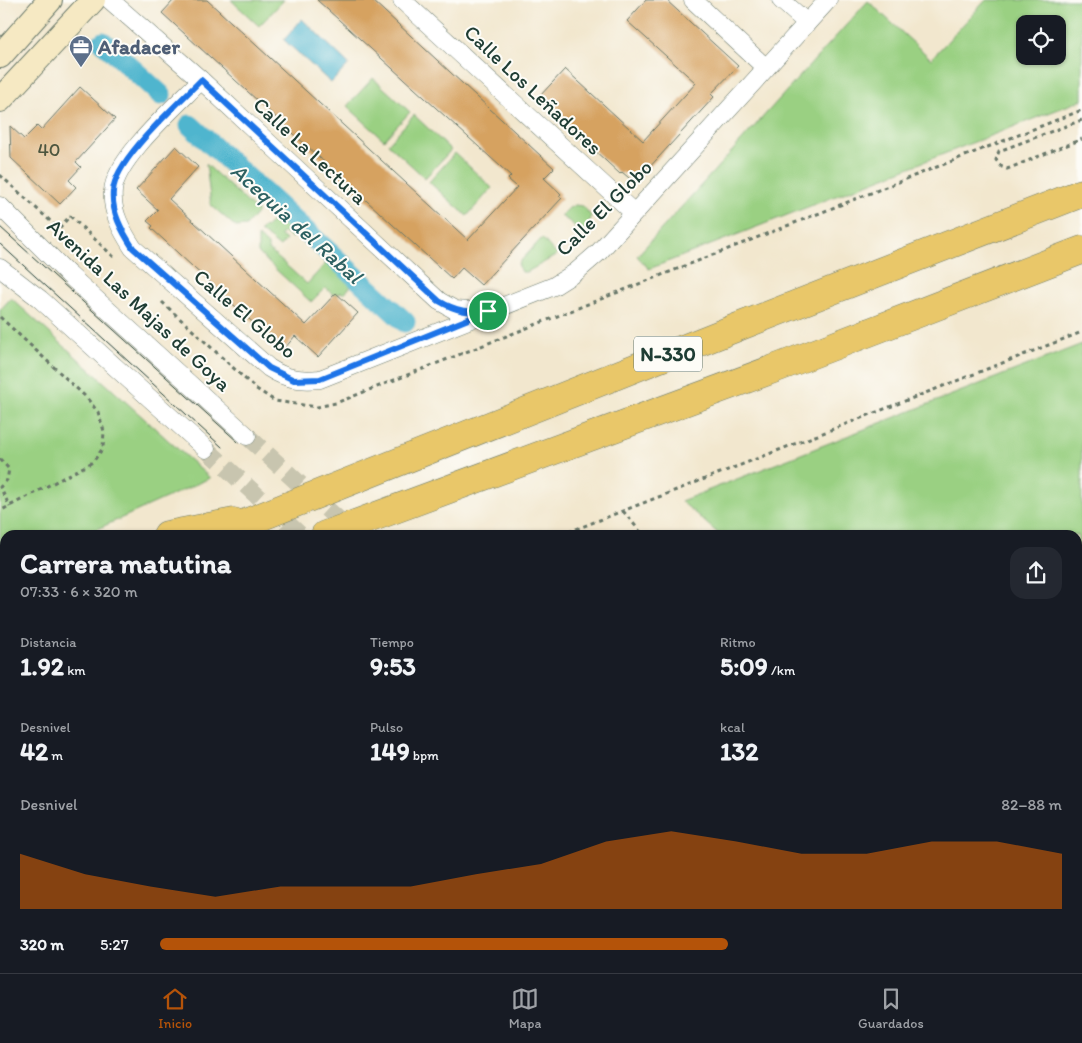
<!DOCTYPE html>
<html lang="es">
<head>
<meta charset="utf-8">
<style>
  body { margin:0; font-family:Itim,sans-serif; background:#242831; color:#f1f3f6; height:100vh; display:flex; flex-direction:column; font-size:19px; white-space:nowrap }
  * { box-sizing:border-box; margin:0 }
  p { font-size:16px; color:#9ea1a6 }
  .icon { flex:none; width:28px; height:28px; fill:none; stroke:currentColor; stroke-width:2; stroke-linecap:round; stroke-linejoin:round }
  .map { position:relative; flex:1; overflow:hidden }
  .side { position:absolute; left:0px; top:530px; width:1082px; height:444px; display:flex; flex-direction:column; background:#171b24; border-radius:15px 15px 0 0; box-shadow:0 1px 4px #0004 }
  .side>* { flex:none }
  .buttons { position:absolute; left:1016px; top:15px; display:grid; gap:10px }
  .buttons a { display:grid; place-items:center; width:50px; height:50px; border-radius:10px; background:#171b24; box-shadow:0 1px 4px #0004; font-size:25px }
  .pin { position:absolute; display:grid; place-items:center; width:42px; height:42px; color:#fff; margin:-21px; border:2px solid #fff; border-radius:50%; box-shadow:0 1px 5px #0007 }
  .round { display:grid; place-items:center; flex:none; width:52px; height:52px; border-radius:15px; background:#242831 }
  .head { display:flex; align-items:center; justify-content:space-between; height:85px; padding:0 20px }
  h1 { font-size:28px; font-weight:700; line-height:38px }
  .figures { display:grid; grid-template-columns:repeat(3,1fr); gap:8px; height:85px; padding:5px 20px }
  .figures div { display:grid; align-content:center }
  .figures b { font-size:25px; font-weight:700 }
  .figures small { font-size:14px; font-weight:400 }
  .figures p { font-size:14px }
  .chart { height:140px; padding:10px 20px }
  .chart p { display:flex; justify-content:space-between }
  .chart svg { width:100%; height:90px; margin-top:5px; fill:#b45309; opacity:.7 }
  ul { padding:0 20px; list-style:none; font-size:16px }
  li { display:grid; grid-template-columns:80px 60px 1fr; align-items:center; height:38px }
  li i { height:12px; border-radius:6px; background:#b45309 }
  .menu { display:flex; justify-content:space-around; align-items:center; height:70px; border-top:1px solid #363941; background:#171b24; font-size:14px; color:#9ea1a6 }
  .menu a { display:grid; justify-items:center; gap:2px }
  .menu .active { color:#b45309 }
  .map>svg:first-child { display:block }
  .green { fill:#9ad082; stroke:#5c865b; fill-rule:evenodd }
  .water { fill:#4fb5ce; stroke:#377981 }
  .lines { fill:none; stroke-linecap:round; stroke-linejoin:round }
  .canal { stroke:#4fb5ce; stroke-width:21 }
  .building { fill:#d6a261 }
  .minor-tunnel { stroke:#c8c5af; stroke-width:18; stroke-dasharray:18 9; stroke-linecap:butt }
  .minor-casing { stroke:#69786a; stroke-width:19 }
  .secondary-casing { stroke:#69786a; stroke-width:26 }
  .trunk-casing { stroke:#69786a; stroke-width:29 }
  .path { stroke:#69786a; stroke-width:3; stroke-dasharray:4 4; stroke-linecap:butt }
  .minor { stroke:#fff; stroke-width:18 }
  .secondary { stroke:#f6e9c3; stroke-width:24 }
  .trunk { stroke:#e9c769; stroke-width:28 }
  .tram { stroke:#1f3d34; stroke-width:1 }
  .route-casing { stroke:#fff; stroke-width:10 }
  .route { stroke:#1a73e8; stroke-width:6 }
  .labels { text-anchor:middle; stroke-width:4; stroke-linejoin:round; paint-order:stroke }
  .number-label { font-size:19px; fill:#4d563f }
  .shield { fill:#fdfcf7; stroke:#62766e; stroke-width:1 }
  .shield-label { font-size:20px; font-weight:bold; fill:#1f3d34 }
  .service-label { font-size:21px; font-weight:bold; fill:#4e5e75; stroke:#fdfcf7; text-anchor:start }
  .street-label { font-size:21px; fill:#1f3d34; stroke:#fdfcf7 }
  .water-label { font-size:22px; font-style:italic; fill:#2d6162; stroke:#fdfcf7 }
</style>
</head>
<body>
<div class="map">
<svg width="1082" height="973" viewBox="0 0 1082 973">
  <rect width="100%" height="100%" fill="#fdfcf7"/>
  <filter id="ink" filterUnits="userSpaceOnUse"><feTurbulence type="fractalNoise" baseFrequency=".02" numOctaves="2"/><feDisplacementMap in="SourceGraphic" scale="10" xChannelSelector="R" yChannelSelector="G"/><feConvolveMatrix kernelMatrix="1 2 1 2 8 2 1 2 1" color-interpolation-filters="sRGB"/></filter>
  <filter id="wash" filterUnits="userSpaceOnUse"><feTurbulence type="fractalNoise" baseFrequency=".0096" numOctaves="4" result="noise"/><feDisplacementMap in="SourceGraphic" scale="20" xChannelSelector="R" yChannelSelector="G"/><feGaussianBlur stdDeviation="1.12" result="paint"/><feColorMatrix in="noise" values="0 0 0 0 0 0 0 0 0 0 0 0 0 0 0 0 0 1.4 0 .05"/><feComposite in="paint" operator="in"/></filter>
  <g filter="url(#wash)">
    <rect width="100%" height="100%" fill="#f2e7ce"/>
    <!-- green -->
    <g class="green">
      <polygon points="231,0 284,0 259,26"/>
      <path d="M986,0H1082V100L649,269L637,256L868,1L931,59ZM1025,24H1058V56H1025Z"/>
      <polygon points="373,78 410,112 384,140 347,106"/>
      <polygon points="414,115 451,150 425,178 388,144"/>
      <polygon points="455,153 492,188 467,216 429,182"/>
      <polygon points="206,164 258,212 246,226 236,227 211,205"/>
      <polygon points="575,205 583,206 591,216 589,226 580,236 573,224 561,216 569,208"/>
      <polygon points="276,216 295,234 292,238 284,232 280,235 286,240 280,247 260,231 264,226 266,228"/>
      <polygon points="258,236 268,245 268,249 307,284 327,262 352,285 344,294 341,292 338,295 336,293 334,295 325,288 311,302 258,253"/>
      <polygon points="542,238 557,255 527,272 522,272 518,264"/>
      <polygon points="11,298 210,478 84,535 5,535 5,571 0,573 0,310"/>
      <polygon points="1082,344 1082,973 981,973 976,969 1078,969 1078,535 720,535 681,501"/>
      <polygon points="0,788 5,793 5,845 0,851"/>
      <polygon points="5,876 5,907 0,902 0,881"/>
      <polygon points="5,964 5,969 42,969 47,973 0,973"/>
    </g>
    <!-- water -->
    <g class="water">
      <polygon points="302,19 349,64 331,83 284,40"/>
      <polygon points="1082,619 1082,659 1078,664 1078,625"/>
    </g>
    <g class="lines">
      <!-- canal -->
      <g class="canal">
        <polyline points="103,42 161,95"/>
        <polyline points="190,125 405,322"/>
      </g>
    </g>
    <g id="blocks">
      <!-- building -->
      <g class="building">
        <polygon points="174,0 207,0 468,240 517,187 508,179 511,176 317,0 372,0 554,168 544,178 561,194 559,196 562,198 481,285 462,268 452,279 162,13"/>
        <polygon points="646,0 666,0 738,66 711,94 714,97 635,183 622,172 620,174 538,98 565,69 643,141 696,83 627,21"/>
        <polygon points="80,87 115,119 76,162 81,167 69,180 76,187 60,204 11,158 10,126 24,139 37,126 41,130"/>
        <polygon points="176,146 198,167 169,199 306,325 336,293 358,313 318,357 295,336 285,348 279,342 277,345 151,228 153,226 147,221 158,210 136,190"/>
      </g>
    </g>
  </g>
  <g filter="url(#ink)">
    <use href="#blocks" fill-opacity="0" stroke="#69786a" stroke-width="1"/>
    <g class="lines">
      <!-- minor-tunnel -->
      <g class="minor-tunnel">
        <polyline points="247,436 353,533"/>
        <polyline points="206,449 300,535"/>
      </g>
      <!-- minor casing -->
      <g class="minor-casing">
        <g id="minor">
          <polyline points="110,0 201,80 439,301 455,310 480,312"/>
          <polyline points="402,0 634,213"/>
          <polyline points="693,0 766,68"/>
          <polyline points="781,0 807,23"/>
          <path d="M201,80C178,104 115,159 113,191C111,212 122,231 133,248L269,368C286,379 300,381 320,379L554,286L576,272L599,252L828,0"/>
          <polyline points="0,206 68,274 247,436"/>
          <polyline points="0,268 40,299 206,449"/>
          <polyline points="877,969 878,973"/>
          <polyline points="619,973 623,969"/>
          <polyline points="758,973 759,969"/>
        </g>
      </g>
      <!-- secondary casing -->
      <g class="secondary-casing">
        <g id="secondary">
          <polyline points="0,56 50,0"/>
          <polyline points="0,100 93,0"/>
        </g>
      </g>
      <!-- trunk casing -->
      <g class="trunk-casing">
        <g id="trunk">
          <polyline points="167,535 234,522"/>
          <polyline points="215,535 738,327 1082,193"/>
          <polyline points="325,535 779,367 1082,250"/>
          <polyline points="0,598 5,596"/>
          <polyline points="0,628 5,626"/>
          <polyline points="0,659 5,657"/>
          <polyline points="0,691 5,689"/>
        </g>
      </g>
      <!-- path -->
      <g class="path">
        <polyline points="1082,120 999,151 996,160 1002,167 1007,169 1082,139"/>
        <polyline points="0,175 59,229"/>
        <polyline points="54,234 70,216 115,258"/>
        <polyline points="162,302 255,388 275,401 317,407 336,403 1082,110"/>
        <polyline points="0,317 86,397 98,412 104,431 103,448 93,462 0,511"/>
        <polyline points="0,459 9,469 7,480 0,487 10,507"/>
        <polyline points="623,511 643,535"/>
        <polyline points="561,535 1082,332"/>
        <polyline points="1078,602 1082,596"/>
        <polyline points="1078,694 1082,689"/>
        <polyline points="1078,725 1082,728"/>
        <polyline points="0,756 5,754"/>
        <polyline points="1078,763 1082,767"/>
        <polyline points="1078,831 1082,826"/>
        <polyline points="1078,880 1082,884"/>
        <polyline points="1078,908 1082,913"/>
      </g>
      <!-- minor -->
      <use href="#minor" class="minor"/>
      <!-- secondary -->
      <use href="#secondary" class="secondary"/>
      <!-- trunk -->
      <use href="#trunk" class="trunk"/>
      <!-- tram -->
      <g class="tram">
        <polyline points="0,227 238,442"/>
        <polyline points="0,244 222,447"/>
        <polyline points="796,969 801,973"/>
        <polyline points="814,969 818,973"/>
      </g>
    </g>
  </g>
  <g class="lines" filter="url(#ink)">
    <!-- route casing -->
    <g class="route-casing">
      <path id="route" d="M201,80L439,301C456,311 468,313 488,311L320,379L294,380L269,368L133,248C122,231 111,212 113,191C115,159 178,104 201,80Z"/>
    </g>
    <!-- route -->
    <use href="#route" class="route"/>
  </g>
  <!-- icons -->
  <defs>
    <g id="office-pin" transform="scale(1.25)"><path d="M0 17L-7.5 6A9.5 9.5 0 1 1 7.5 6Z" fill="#5c6f8a" stroke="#fdfcf7"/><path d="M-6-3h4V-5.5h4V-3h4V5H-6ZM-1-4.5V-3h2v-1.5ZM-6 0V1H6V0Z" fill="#fff"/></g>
  </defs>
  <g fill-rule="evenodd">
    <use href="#office-pin" x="81" y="47"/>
  </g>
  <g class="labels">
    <!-- number labels -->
    <g class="number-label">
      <text x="49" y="156">40</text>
    </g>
    <!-- shield labels -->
    <rect class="shield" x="634" y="336.5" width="68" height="35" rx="4"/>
    <g class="shield-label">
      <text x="668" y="361">N-330</text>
    </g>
    <!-- service labels -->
    <g class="service-label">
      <text x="98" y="54">Afadacer</text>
    </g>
    <!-- street labels -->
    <g class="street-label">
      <text transform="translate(533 90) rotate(43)" y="7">Calle Los Leñadores</text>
      <text transform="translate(310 151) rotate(43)" y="7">Calle La Lectura</text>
      <text transform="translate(604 208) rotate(-45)" y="7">Calle El Globo</text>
      <text transform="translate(139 305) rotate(43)" y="7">Avenida Las Majas de Goya</text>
      <text transform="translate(245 314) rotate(40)" y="7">Calle El Globo</text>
    </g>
    <!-- water labels -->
    <g class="water-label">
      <text transform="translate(297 223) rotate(42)" y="8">Acequia del Rabal</text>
    </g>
  </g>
</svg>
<div class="buttons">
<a><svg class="icon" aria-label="locate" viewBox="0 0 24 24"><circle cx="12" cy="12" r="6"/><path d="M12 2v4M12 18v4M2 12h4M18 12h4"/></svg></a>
</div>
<div class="pin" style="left:488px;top:311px;background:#1e9e55"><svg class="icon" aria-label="arrive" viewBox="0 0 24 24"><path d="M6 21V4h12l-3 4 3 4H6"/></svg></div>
<section class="side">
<div class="head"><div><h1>Carrera matutina</h1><p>07:33 · 6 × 320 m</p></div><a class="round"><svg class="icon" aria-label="share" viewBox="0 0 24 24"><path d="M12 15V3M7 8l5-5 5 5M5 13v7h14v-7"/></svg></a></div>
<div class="figures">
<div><p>Distancia</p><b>1.92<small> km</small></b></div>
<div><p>Tiempo</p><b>9:53</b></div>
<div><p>Ritmo</p><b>5:09<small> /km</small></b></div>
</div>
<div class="figures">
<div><p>Desnivel</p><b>42<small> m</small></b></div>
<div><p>Pulso</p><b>149<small> bpm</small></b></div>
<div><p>kcal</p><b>132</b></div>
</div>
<div class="chart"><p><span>Desnivel</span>82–88 m</p>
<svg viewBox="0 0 160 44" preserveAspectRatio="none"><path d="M0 44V17L10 27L20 33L30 38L40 33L50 33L60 33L70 27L80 22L90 11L100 6L110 11L120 17L130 17L140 11L150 11L160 17V44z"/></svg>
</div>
<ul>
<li><b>320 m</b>5:27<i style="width:63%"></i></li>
</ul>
</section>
</div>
<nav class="menu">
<a class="active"><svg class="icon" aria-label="home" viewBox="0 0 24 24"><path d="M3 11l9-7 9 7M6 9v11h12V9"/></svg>Inicio</a>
<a><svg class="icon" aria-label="map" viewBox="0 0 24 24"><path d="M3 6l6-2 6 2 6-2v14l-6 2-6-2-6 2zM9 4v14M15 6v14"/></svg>Mapa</a>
<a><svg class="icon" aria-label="saved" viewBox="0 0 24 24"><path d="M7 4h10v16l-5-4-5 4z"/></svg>Guardados</a>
</nav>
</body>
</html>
